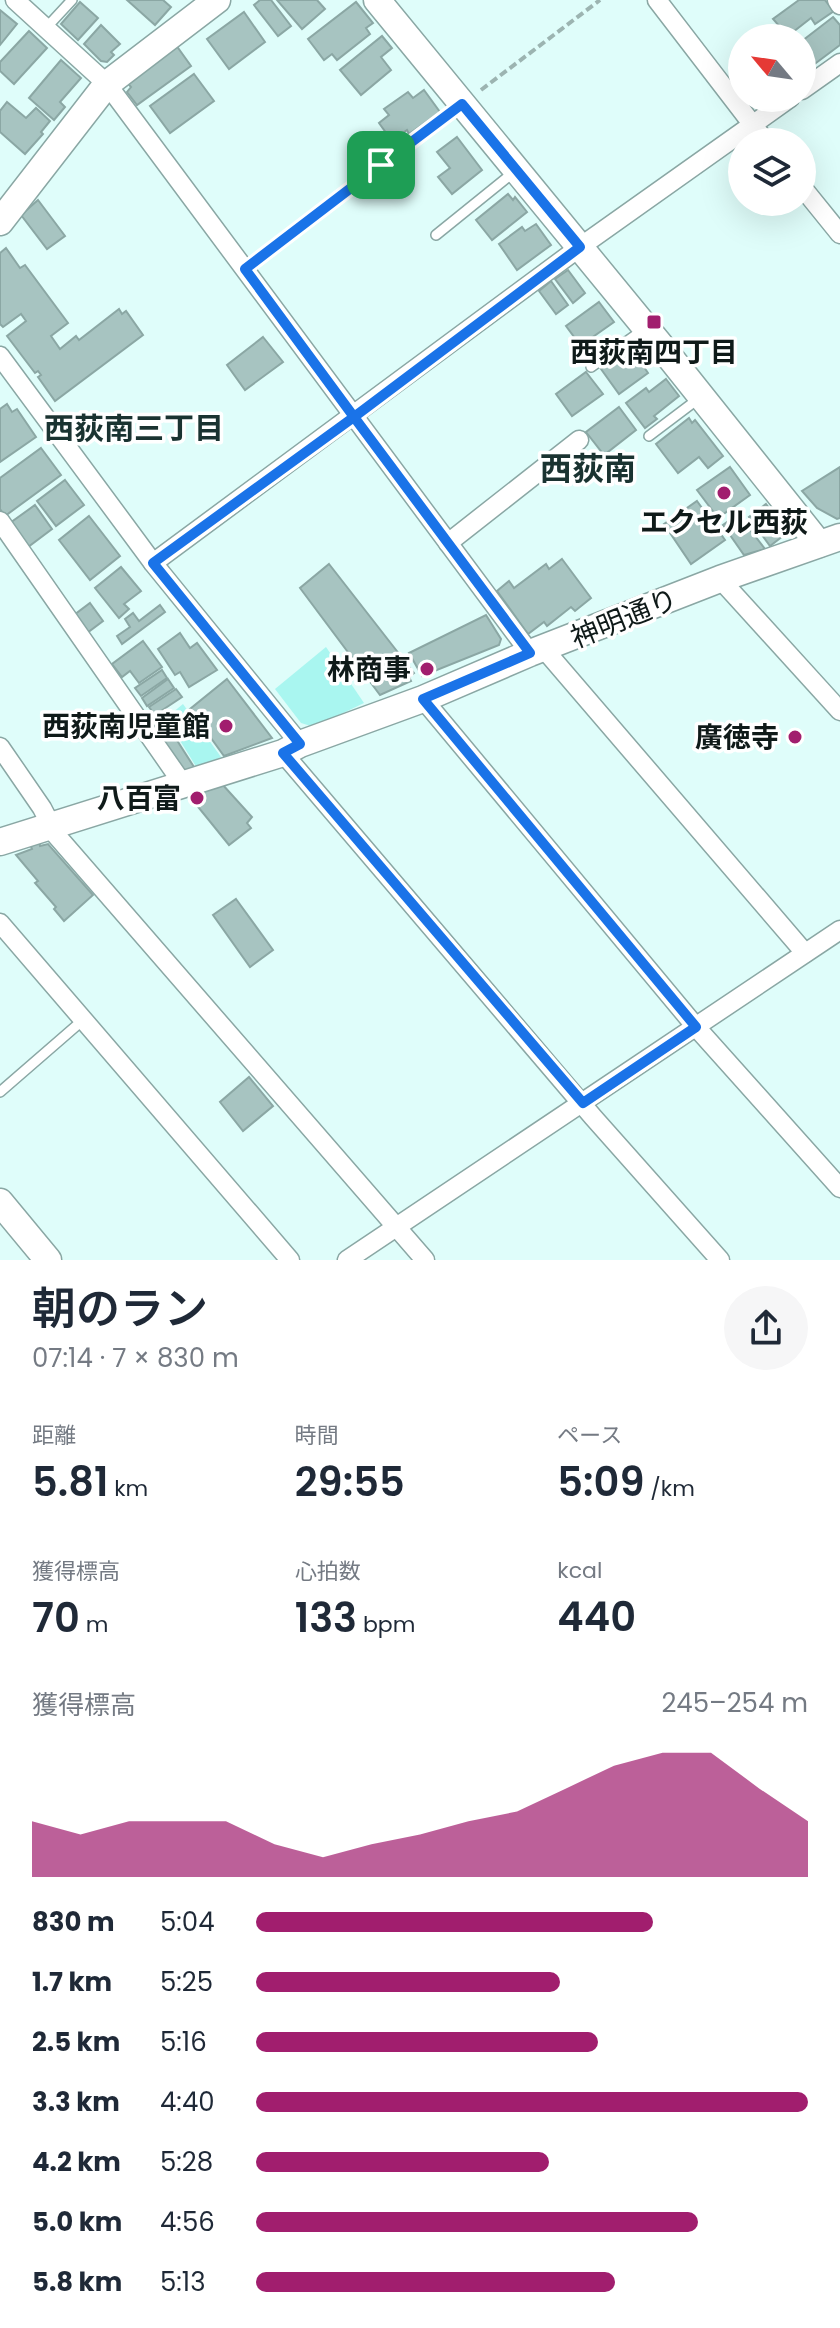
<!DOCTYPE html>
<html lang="ja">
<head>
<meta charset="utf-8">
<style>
  body { margin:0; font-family:Poppins,"Noto Sans JP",sans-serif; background:#f6f6f7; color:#1f2937; height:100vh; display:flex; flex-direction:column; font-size:30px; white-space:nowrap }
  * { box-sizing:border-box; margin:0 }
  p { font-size:26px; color:#747a83 }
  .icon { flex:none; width:44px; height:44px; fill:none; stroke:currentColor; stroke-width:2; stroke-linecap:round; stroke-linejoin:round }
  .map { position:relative; height:1260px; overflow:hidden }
  .drawer { display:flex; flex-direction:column; background:#fff; flex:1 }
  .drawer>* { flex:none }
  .needle { width:52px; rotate:299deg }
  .controls { position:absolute; left:728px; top:24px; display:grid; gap:16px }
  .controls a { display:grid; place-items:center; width:88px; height:88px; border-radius:50%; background:#fff; box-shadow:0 8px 32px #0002; font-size:40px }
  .pin { position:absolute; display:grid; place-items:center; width:68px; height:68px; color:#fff; margin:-34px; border-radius:16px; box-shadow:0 4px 12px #0006 }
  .round { display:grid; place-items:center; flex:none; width:84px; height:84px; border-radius:42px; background:#f6f6f7 }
  .headline { display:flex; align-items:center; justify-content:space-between; height:136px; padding:0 32px }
  h1 { font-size:44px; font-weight:600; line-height:60px }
  .metrics { display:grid; grid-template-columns:repeat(3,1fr); gap:12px; height:136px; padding:8px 32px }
  .metrics div { display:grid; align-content:center }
  .metrics b { font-size:40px; font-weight:600 }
  .metrics small { font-size:22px; font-weight:400 }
  .metrics p { font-size:22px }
  .chart { height:224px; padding:16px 32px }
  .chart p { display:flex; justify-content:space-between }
  .chart svg { width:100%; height:144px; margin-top:8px; fill:#a11e6e; opacity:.7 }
  ul { padding:0 32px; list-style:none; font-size:26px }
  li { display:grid; grid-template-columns:128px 96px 1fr; align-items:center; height:60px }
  li i { height:20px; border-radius:10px; background:#a11e6e }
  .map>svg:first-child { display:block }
  .green { fill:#a9f6f0 }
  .building { fill:#a7c4c1; stroke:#8ba7a4; stroke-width:2 }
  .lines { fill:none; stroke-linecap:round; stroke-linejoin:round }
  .lane-casing { stroke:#8aa7a4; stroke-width:12 }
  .street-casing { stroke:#8aa7a4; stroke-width:21 }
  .secondary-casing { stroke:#8aa7a4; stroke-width:29 }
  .path { stroke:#9cb4b1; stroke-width:4; stroke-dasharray:8 4; stroke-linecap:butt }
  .lane { stroke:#fff; stroke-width:9 }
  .street { stroke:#fff; stroke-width:18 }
  .secondary { stroke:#fff; stroke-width:26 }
  .route-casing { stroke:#fff; stroke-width:16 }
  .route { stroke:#1a73e8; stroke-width:10 }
  .poi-dot { fill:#a11e6e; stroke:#fff; stroke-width:3 }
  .labels { text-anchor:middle; stroke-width:7; stroke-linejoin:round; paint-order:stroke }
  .poi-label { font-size:28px; font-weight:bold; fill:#0f1a19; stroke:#fff; text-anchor:end }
  .street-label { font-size:28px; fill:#0f1a19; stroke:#fff }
  .neighbourhood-label { font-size:30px; font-weight:bold; fill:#1a3331; stroke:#fff }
  .quarter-label { font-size:32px; font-weight:bold; fill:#1a3331; stroke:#fff }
</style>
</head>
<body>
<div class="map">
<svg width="840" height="1260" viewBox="0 0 840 1260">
  <rect width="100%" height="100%" fill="#dffdfa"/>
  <!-- green -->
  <g class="green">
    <polygon points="326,647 364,703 314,727 301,723 275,689"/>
    <polygon points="183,704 221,757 197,768 166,718"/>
  </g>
  <!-- building -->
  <g class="building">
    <polygon points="127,0 163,0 171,7 155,25"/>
    <polygon points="260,0 271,0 291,26 278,36 254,5"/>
    <polygon points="277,0 317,0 325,9 302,29"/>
    <polygon points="799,0 825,0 834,11 815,24 811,18 788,36 773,19"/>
    <polygon points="80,2 98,18 78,40 61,24"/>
    <polygon points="356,2 373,23 366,28 370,34 337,60 332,54 324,60 308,39"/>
    <polygon points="0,10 17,24 0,45"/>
    <polygon points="244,12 265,42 229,69 207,39"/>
    <polygon points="833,17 840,25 840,45 812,66 802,54 802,41"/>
    <polygon points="101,25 120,44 111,52 114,55 107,62 101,61 84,44"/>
    <polygon points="29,31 47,48 14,84 0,71 0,62"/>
    <polygon points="382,36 392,48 381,57 391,70 361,95 340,70"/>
    <polygon points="176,45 191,66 137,105 127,92 131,87 126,81"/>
    <polygon points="61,60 81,78 60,102 65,107 54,120 29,98"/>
    <polygon points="194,74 214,101 170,133 150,106"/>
    <polygon points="424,90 440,112 409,134 407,130 392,141 379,123 389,115 384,109 408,92 413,98"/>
    <polygon points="7,102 26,118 36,108 50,121 41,132 43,134 25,154 0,132 0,111"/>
    <polygon points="457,137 482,170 452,194 438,177 450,168 437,152"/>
    <polygon points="508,194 513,200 515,197 527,212 492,240 476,220"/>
    <polygon points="38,200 65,236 47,249 21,215"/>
    <polygon points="536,224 551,245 517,270 499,244 522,227 525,231"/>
    <polygon points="6,248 20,268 25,265 68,323 51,336 60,349 76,336 79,340 119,309 122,314 126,311 143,335 55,401 38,377 41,375 38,371 35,373 7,336 26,321 21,314 3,327 0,324 0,253"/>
    <polygon points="568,270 585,293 573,303 555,279"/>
    <polygon points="551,281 568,305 556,314 539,291"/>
    <polygon points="599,302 614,322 590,339 595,346 586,353 566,326"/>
    <polygon points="263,337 283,362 245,390 227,365"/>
    <polygon points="631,348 648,373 619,394 601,369"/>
    <polygon points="586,372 603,394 572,416 556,394"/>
    <polygon points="666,379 679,396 654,416 657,419 645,428 626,403 646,388 649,392"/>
    <polygon points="7,404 12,412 17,409 36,437 0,462 0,409"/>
    <polygon points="619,407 636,430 604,455 586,432"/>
    <polygon points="689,418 692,423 695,420 723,456 708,468 699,457 678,473 656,444"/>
    <polygon points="41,448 61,475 5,516 0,509 0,478"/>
    <polygon points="730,467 750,495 718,518 697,490"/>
    <polygon points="840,467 840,518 837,519 817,508 802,491"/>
    <polygon points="65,480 84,505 56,526 37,501"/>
    <polygon points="697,501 725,540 691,564 664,524"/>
    <polygon points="766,504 788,532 770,546 749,517"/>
    <polygon points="35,505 52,529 28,547 10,523"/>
    <polygon points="738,514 765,549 744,555 723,525"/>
    <polygon points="89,516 120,556 90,580 59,540"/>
    <polygon points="562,559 591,598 575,611 571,607 547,626 544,622 528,634 497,591 509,581 514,588 546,564 549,569"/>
    <polygon points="329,564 414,673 409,677 411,681 380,695 300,588"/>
    <polygon points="121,567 141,591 124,604 129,609 119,618 95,588"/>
    <polygon points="90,603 103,621 87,633 74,615"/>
    <polygon points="160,605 165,612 122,644 117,636 130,627 125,619 133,613 139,621"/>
    <polygon points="486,615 501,639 499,645 422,676 409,653"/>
    <polygon points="180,633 190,648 197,643 217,670 189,687 180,672 175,675 158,649"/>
    <polygon points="143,641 162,667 139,683 130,671 122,677 112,664"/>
    <polygon points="162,670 167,678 141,696 135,688"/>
    <polygon points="168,679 174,688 147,706 142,698"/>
    <polygon points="227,679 272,738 224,756 190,709"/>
    <polygon points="176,689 182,697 155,715 149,707"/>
    <polygon points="164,720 194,767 189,771 182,770 154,727"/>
    <polygon points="222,784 252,817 247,823 251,828 229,845 190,797 198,791"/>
    <polygon points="39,842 40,846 48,844 93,895 64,921 54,909 56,907 35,883 38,881 16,855 32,849 30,844"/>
    <polygon points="236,899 273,950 250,967 213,915"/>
    <polygon points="249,1077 273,1106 243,1131 220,1102"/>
  </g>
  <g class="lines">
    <!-- lane casing -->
    <g class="lane-casing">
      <g id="lane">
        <polyline points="46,28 72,0"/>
        <polyline points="436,235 514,172"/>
        <polyline points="591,367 643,330"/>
        <polyline points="649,436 698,399"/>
        <polyline points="0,1092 83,1020"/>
      </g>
    </g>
    <!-- street casing -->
    <g class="street-casing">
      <g id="street">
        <polyline points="15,0 107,84 530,653"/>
        <polyline points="657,0 766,142"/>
        <polyline points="837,0 840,5"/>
        <polyline points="802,90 840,63"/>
        <polyline points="802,187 840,234"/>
        <polyline points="0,356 153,563 300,744"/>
        <polyline points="0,521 183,784"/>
        <polyline points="448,543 579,440"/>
        <polyline points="153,563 580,247 790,98"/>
        <polyline points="720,579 840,711"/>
        <polyline points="544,649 805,953"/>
        <polyline points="423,699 696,1027 840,1188"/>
        <polyline points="0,747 42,808 56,835 425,1260"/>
        <polyline points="283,753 593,1117 720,1260"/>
        <polyline points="0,923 290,1260"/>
        <polyline points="347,1260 840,930"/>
      </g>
    </g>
    <!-- secondary casing -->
    <g class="secondary-casing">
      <g id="secondary">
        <polyline points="377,0 665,351 819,544"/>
        <polyline points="0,222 107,84 217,0"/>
        <polyline points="0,842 283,753 300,744 423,699 530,653 720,579 840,537"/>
        <polyline points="0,1202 48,1260"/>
      </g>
    </g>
    <!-- path -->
    <g class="path">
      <polyline points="481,90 600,0"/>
      <polyline points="261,257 445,117"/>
    </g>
    <!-- lane -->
    <use href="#lane" class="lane"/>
    <!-- street -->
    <use href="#street" class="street"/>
    <!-- secondary -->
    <use href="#secondary" class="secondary"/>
  </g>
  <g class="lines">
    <!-- route casing -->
    <g class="route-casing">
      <polyline id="route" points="381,165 245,269 354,417 153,563 300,744 283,753 583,1103 696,1027 423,699 530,653 354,417 580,247 462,104 381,165"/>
    </g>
    <!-- route -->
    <use href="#route" class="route"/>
  </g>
  <!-- markers -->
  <g class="poi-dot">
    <rect x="646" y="314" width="16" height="16" rx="4"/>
    <circle cx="724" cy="493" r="8"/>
    <circle cx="427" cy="669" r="8"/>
    <circle cx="226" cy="726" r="8"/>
    <circle cx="795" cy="737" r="8"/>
    <circle cx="197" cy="798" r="8"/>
  </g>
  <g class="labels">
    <!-- poi labels -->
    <g class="poi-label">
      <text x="654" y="362" text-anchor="middle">西荻南四丁目</text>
      <text x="724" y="532" text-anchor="middle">エクセル西荻</text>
      <text x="411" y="679">林商事</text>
      <text x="210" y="736">西荻南児童館</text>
      <text x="779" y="747">廣徳寺</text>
      <text x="181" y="808">八百富</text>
    </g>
    <!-- street labels -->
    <g class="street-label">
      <text transform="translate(624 618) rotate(-22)" y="10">神明通り</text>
    </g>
    <!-- neighbourhood labels -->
    <g class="neighbourhood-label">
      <text x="134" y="439">西荻南三丁目</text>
    </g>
    <!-- quarter labels -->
    <g class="quarter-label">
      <text x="588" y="480">西荻南</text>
    </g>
  </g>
</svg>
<div class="controls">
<a><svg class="needle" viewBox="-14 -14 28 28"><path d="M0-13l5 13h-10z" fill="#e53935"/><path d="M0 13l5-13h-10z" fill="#747a83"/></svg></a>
<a><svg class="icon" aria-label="layers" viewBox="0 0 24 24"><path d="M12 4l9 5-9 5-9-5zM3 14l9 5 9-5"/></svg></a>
</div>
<div class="pin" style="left:381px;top:165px;background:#1e9e55"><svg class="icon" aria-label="arrive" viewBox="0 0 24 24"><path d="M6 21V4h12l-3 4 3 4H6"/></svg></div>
</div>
<section class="drawer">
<div class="headline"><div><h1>朝のラン</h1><p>07:14 · 7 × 830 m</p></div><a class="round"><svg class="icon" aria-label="share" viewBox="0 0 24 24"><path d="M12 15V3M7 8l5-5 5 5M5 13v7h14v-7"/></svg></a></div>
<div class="metrics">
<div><p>距離</p><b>5.81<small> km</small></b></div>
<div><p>時間</p><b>29:55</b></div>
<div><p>ペース</p><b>5:09<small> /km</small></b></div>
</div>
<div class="metrics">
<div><p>獲得標高</p><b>70<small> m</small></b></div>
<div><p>心拍数</p><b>133<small> bpm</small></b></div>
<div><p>kcal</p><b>440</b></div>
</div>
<div class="chart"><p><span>獲得標高</span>245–254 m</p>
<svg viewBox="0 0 160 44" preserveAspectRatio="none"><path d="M0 44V27L10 31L20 27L30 27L40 27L50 34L60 38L70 34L80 31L90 27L100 24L110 17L120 10L130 6L140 6L150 17L160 27V44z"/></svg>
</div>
<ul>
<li><b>830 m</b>5:04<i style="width:72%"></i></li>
<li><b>1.7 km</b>5:25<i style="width:55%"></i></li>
<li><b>2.5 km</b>5:16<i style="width:62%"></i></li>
<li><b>3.3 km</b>4:40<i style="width:100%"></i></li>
<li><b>4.2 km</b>5:28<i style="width:53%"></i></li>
<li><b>5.0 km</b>4:56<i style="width:80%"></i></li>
<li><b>5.8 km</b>5:13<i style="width:65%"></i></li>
</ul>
</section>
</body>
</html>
